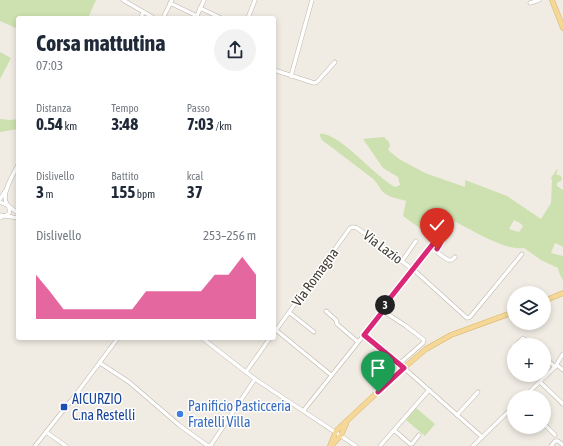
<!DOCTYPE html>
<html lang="it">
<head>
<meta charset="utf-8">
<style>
  body { margin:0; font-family:"Asap Condensed",sans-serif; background:#f2f2f3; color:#1f2937; height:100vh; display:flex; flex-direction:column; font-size:15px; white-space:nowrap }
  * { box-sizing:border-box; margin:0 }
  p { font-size:13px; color:#747a83 }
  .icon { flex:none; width:22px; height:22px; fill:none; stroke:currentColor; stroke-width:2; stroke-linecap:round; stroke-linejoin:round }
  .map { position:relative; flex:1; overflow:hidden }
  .side { position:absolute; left:16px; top:16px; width:260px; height:324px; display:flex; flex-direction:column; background:#fff; border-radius:4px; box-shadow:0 2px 6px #0003 }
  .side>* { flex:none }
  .fabs { position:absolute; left:507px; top:286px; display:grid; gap:8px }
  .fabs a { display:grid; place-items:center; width:44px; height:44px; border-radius:50%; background:#fff; box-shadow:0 2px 6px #0003; font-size:20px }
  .pin { position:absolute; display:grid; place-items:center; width:34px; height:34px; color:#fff; margin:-41px -17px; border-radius:50% 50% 50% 0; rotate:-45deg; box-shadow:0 0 4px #0007 }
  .pin .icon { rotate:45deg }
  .km { position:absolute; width:20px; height:20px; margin:-10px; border-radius:50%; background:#222; color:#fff; font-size:11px; line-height:20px; text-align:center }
  .round { display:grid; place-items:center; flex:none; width:42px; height:42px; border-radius:21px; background:#f2f2f3 }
  .head { display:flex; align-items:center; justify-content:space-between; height:68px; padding:0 20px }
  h1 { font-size:22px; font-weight:700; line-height:30px }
  .figures { display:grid; grid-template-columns:repeat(3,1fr); gap:6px; height:68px; padding:4px 20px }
  .figures div { display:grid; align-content:center }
  .figures b { font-size:17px; font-weight:700 }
  .figures small { font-size:11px; font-weight:400 }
  .figures p { font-size:11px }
  .chart { height:112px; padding:8px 20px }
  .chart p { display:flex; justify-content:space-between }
  .chart svg { width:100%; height:72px; margin-top:4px; fill:#db2777; opacity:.7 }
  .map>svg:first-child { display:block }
  .green { fill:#cce1af; fill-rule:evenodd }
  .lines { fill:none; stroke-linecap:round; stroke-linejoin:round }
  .minor-casing { stroke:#bdb6aa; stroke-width:4.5 }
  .major-casing { stroke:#d8b46a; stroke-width:5.5 }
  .minor { stroke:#fff; stroke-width:3.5 }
  .major { stroke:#f5d898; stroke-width:4.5 }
  .route-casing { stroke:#fff; stroke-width:8 }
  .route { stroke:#db2777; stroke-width:5 }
  .transit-dot { fill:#1a4fb4; stroke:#fff; stroke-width:1.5 }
  .shop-dot { fill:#3f7fe0; stroke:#fff; stroke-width:1.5 }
  .labels { text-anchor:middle; stroke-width:3; stroke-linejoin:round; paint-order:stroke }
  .street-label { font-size:14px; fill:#413c34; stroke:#fff }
  .transit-label { font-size:14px; fill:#164399; stroke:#fff; text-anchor:start }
  .shop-label { font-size:14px; fill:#366cbe; stroke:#fff; text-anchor:start }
</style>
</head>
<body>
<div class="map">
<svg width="563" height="446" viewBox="0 0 563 446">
  <rect width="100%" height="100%" fill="#f0ece3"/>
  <!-- green -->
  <g class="green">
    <polygon points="0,0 96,0 88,18 18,18 18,29 0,21"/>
    <polygon points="0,52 11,58 0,79"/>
    <polygon points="0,119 10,120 18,119 18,129 0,132"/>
    <path d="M320,134C338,131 377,179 395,187L400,185L398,177L383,168L363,139L384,137L389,142L390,146L388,150L399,159L425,173L465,187V180L507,196L541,219L551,203L552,180L551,178L557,169H558L556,174L561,176L562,180L557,183V186L563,190V247L555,243L551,253L563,256V280L560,275L558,268L541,260L524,248C502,252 459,221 437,213L432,212L431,213L427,233L425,232L403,216L406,201C398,198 388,198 382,191C379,187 377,182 372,178L322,140L320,136ZM514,220L520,223L523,226L519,232L509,229Z"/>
    <polygon points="416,408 435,424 425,436 406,420"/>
  </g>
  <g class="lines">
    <!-- minor casing -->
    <g class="minor-casing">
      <g id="minor">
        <polyline points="123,0 154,18"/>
        <polyline points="170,3 197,16"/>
        <polyline points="530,3 539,0"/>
        <polyline points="200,8 221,18"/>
        <polyline points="141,18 143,12"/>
        <polyline points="163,18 172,0"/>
        <polyline points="196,18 204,0"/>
        <polyline points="248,18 255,0"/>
        <polyline points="274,70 314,83 317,82 335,62"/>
        <polyline points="291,76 312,0"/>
        <polyline points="0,199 6,190"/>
        <polyline points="0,202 7,205 18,213"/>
        <polyline points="0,215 18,218"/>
        <path d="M0,218C3,216 7,216 9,213C12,208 5,204 5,198C5,187 13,175 18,165"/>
        <polyline points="402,261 416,241"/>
        <polyline points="326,311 336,320 337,324 358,342"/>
        <polyline points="383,311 406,326 424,340 423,343 399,364"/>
        <polyline points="290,313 314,332"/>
        <polyline points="276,330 331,375"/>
        <polyline points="274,333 350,228 353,227 357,228 415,271 467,318 470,317 522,254"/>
        <polyline points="364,335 404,368 482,437"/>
        <polyline points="202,338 255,379 356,446"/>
        <polyline points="516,345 523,338 531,345"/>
        <polyline points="512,349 514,348"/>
        <polyline points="544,357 555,367"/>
        <polyline points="100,363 129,382 179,425 208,446 211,445 255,379"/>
        <polyline points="557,365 563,370"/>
        <polyline points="246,372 270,338"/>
        <polyline points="540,382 563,404"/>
        <polyline points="524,397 555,367 563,354"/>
        <polyline points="304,410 383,311 383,307 436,240 439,239 441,241 437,249 438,253 448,260 452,260 455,257"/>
        <polyline points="457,415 478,392"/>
        <polyline points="544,424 555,435"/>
        <polyline points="394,430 410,444 412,444 419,435"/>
        <polyline points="46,432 66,446"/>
        <polyline points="35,446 77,393 118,338"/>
        <polyline points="380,446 429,390"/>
        <polyline points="473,446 514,406"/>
        <polyline points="551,446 555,441 558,441 563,445"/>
      </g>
    </g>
    <!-- major casing -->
    <g class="major-casing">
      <g id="major">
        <polyline points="552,0 563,28"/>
        <polyline points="544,301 563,293"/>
        <polyline points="332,445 341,435 346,424"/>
        <polyline points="330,446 336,431 399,372 426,349 451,335 514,312"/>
      </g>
    </g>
    <!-- minor -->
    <use href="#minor" class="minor"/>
    <!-- major -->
    <use href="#major" class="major"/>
  </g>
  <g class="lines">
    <!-- route casing -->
    <g class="route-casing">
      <polyline id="route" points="378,392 404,368 364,335 383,311 383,307 436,240 439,239 441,242 437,249"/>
    </g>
    <!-- route -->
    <use href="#route" class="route"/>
  </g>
  <!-- markers -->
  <rect class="transit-dot" x="60" y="403" width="8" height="8" rx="2"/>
  <circle class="shop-dot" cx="180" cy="414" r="4"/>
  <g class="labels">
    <!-- street labels -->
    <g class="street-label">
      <text transform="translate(383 247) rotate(37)" y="5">Via Lazio</text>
      <text transform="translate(315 277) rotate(-54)" y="5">Via Romagna</text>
    </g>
    <!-- transit labels -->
    <g class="transit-label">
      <text x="72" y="404">AICURZIO<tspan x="72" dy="16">C.na Restelli</tspan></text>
    </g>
    <!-- shop labels -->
    <g class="shop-label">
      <text x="188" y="411">Panificio Pasticceria<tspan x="188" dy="16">Fratelli Villa</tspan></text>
    </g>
  </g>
</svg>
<div class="fabs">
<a><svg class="icon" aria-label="layers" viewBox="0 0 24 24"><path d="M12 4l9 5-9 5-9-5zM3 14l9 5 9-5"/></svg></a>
<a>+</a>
<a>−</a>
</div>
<div class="pin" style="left:378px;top:392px;background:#1e9e55"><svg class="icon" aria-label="arrive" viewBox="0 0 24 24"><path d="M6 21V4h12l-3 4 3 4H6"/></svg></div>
<div class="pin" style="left:437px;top:249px;background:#d93025"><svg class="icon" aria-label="check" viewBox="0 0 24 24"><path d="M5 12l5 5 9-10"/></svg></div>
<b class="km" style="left:385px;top:305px">3</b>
<section class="side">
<div class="head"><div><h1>Corsa mattutina</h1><p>07:03</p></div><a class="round"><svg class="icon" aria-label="share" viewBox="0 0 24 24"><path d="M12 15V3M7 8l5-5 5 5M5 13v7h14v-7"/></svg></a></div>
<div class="figures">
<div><p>Distanza</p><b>0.54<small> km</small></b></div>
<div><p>Tempo</p><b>3:48</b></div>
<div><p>Passo</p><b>7:03<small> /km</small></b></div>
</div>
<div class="figures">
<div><p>Dislivello</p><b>3<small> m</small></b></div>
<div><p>Battito</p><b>155<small> bpm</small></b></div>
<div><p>kcal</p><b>37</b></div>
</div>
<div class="chart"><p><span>Dislivello</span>253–256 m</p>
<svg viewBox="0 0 160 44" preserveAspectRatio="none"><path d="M0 44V17L10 27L20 38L30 38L40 38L50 38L60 38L70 38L80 27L90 27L100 27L110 27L120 27L130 17L140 17L150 6L160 17V44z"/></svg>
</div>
</section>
</div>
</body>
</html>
